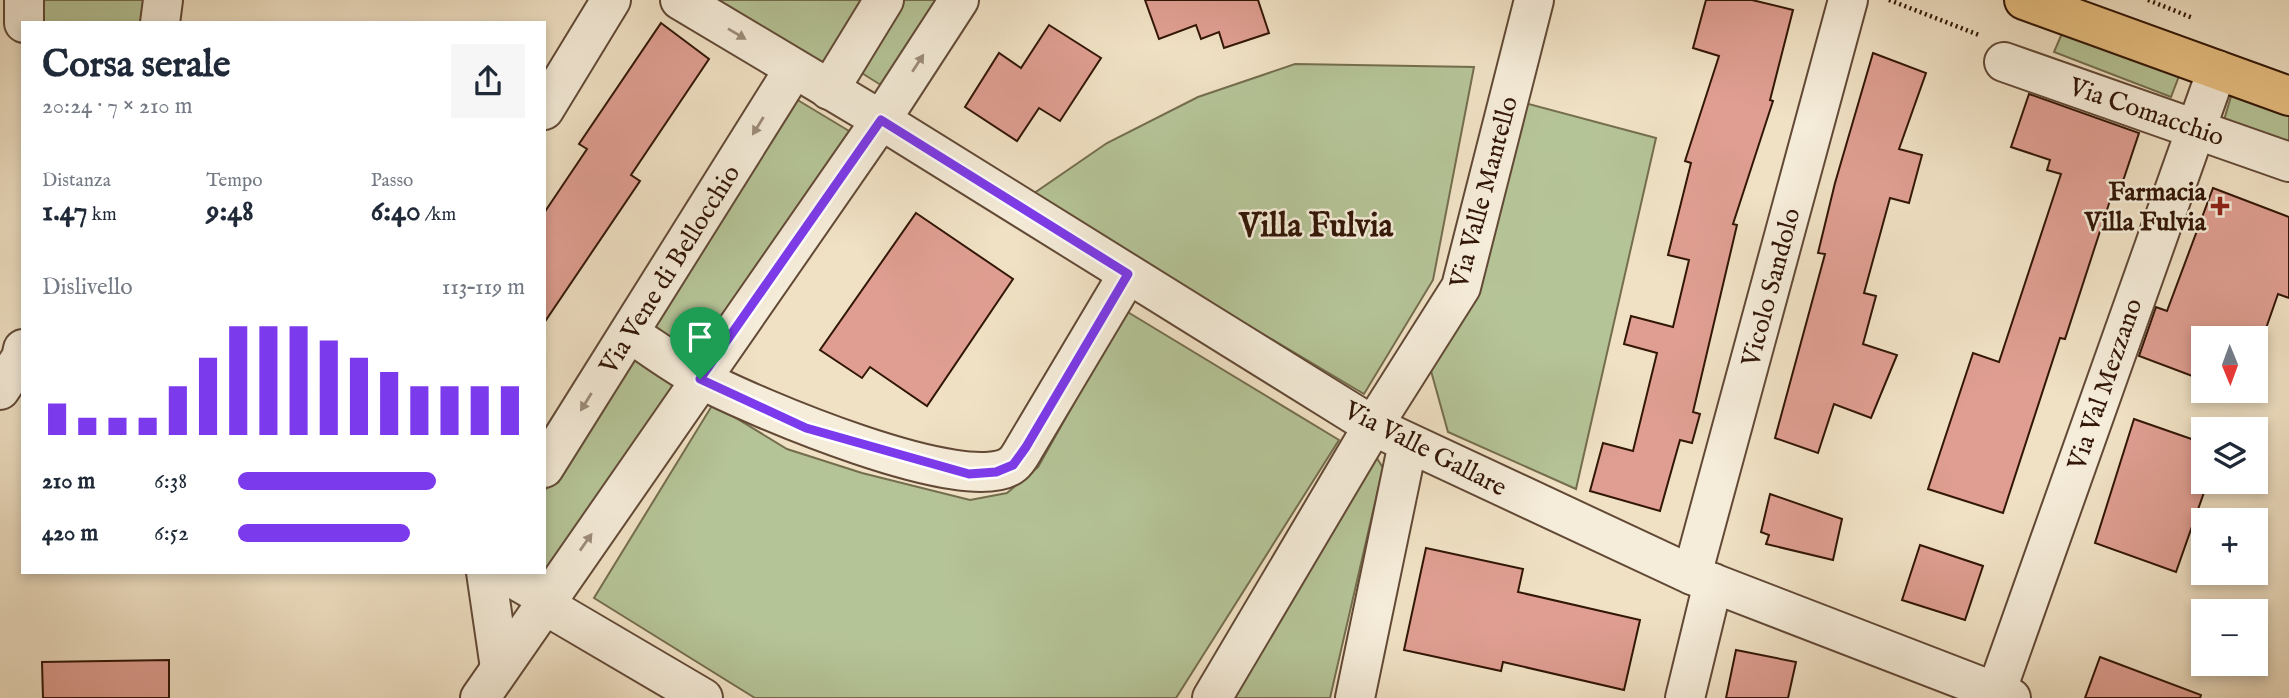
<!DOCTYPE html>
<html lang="it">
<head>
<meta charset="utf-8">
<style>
  body { margin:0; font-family:"IM FELL English",serif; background:#f6f6f7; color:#1f2937; height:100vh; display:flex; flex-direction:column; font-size:26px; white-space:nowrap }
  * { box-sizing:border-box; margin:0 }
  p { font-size:23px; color:#747a83 }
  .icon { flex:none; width:38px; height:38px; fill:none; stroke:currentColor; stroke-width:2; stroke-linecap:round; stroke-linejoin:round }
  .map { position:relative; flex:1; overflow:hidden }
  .side { position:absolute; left:21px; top:21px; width:525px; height:553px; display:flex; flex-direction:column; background:#fff; border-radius:0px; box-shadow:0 4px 10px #0003 }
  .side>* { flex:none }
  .needle { width:46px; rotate:179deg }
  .fabs { position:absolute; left:2191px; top:326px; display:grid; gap:14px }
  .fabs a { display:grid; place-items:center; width:77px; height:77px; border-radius:0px; background:#fff; box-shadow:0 4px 10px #0003; font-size:35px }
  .pin { position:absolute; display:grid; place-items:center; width:60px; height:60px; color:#fff; margin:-72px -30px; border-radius:50% 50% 50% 0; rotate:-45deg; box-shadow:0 0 7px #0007 }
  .pin .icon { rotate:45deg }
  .round { display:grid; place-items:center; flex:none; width:74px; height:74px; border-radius:0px; background:#f6f6f7 }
  .headline { display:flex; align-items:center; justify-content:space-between; height:119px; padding:0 21px }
  h1 { font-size:38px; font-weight:700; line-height:52px }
  .metrics { display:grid; grid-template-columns:repeat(3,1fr); gap:10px; height:119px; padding:7px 21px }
  .metrics div { display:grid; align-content:center }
  .metrics b { font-size:30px; font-weight:700 }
  .metrics small { font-size:19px; font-weight:400 }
  .metrics p { font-size:19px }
  .chart { height:196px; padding:14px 21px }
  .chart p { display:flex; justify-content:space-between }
  .chart svg { width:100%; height:126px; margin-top:7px; stroke:#7c3aed; stroke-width:6 }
  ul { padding:0 21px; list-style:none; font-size:23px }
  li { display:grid; grid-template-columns:112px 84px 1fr; align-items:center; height:52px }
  li i { height:18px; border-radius:9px; background:#7c3aed }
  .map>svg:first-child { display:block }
  .green { fill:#b5c497; stroke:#746d4e; stroke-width:2 }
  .building { fill:#df9e91; stroke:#321606; stroke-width:2 }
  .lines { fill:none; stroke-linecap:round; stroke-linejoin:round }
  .minor-casing { stroke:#624936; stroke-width:42 }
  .major-casing { stroke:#321606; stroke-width:42 }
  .path { stroke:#321606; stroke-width:4.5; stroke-dasharray:2 3.5; stroke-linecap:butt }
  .minor { stroke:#f5ecd9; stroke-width:38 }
  .major { stroke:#e8c082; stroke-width:38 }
  .oneway { fill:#9d8c7a }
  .route-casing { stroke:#fff; stroke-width:14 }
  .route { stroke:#7c3aed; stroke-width:9 }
  .poi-dot { fill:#8f2418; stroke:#f5ecd9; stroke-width:2.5 }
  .labels { text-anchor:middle; stroke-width:5; stroke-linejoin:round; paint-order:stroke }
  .street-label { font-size:26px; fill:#321606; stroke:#f5ecd9 }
  .poi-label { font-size:26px; font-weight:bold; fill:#321606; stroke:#f5ecd9; text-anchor:end }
  .district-label { font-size:33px; font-weight:bold; fill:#321606; stroke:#f5ecd9 }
</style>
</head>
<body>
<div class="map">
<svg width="2289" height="698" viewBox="0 0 2289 698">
  <rect width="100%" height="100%" fill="#f0e1c4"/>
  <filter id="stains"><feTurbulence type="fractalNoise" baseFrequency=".00286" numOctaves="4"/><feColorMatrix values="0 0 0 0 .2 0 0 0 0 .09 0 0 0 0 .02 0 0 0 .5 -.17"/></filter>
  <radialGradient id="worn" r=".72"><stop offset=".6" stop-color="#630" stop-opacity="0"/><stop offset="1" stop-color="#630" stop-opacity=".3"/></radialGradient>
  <!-- green -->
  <g class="green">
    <polygon points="42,0 145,0 142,23 42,23"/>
    <polygon points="718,0 870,0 826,66"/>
    <polygon points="902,0 941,0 884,87 857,70"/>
    <polygon points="2063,31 2179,76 2171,97 2054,52"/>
    <polygon points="1295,64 1474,67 1433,280 1364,394 1030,196 1107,143 1198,97"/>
    <polygon points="786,93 854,134 697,367 646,332"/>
    <polygon points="2232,93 2289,113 2289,143 2224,120"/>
    <polygon points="1521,102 1656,138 1576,489 1448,432 1431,371 1473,296"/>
    <polygon points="1126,311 1339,440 1176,698 755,698 594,598 713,404 787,449 862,473 970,500 1007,493 1038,467"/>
    <polygon points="631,350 684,383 549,573 544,571 544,492"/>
    <polygon points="1375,455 1383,468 1330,698 1229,698"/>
  </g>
  <!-- building -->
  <g class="building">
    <polygon points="1145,0 1258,0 1269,33 1224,48 1219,32 1201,39 1196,25 1159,39"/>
    <polygon points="1706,0 1752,0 1793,10 1770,100 1773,101 1733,224 1737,225 1693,412 1700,414 1692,443 1680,440 1660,511 1590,491 1603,443 1633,451 1657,353 1624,344 1631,316 1673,327 1689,260 1668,255 1691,163 1685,161 1719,56 1693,48"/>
    <polygon points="661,23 709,59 631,175 640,181 544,323 544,213 587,149 579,144"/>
    <polygon points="1049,25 1101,58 1060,121 1039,108 1017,141 965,107 999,53 1021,68"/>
    <polygon points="1873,53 1926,73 1899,149 1922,155 1909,203 1890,198 1864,293 1876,296 1863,344 1897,355 1871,418 1834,404 1818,453 1775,438 1825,254 1818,253 1835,183"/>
    <polygon points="2029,94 2139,133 2122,184 2116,182 2065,339 2060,338 2003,513 1928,489 1973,353 1999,362 2061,174 2047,170 2050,160 2011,147"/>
    <polygon points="2213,188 2289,217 2289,298 2278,294 2256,357 2256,338 2203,338 2203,380 2139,356 2156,307 2167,311"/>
    <polygon points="916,213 1013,279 927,406 870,367 862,378 820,350"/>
    <polygon points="2134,419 2203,443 2203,481 2208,481 2176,572 2095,543"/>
    <polygon points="1770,494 1842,519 1833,560 1766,544 1769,535 1761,532"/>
    <polygon points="1920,545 1983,566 1965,620 1902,600"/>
    <polygon points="1426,548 1523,569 1518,592 1640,620 1624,690 1503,662 1501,671 1404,650"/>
    <polygon points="1736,650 1796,662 1788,698 1726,698"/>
    <polygon points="2100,657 2201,695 2200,698 2085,698"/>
    <polygon points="169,660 169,698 43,698 42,662"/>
  </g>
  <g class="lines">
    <!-- minor casing -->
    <g class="minor-casing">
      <g id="minor">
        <polyline points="24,0 24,23"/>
        <polyline points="680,0 881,120 1373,426 1692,575 2011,698"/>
        <polyline points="160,23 163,0"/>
        <polyline points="2004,62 2289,162"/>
        <polyline points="829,90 884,0"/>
        <polyline points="544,110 611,0"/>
        <path d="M629,333C653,348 676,366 701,379C749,405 971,500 1013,464C1018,460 1022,452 1025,447L1128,274"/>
        <polyline points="0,390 21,358 23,349"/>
        <polyline points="544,468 794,69"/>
        <polyline points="486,572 500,668"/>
        <polyline points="502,572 547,598"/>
        <polyline points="1692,575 1848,0"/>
        <polyline points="543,604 703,698"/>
        <polyline points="480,698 881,120 959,0"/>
        <polyline points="1212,698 1373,426 1461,287 1534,0"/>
        <polyline points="1355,698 1408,443"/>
        <polyline points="1685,698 1713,583"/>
        <polyline points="1994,698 2217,70"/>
      </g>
    </g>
    <!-- major casing -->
    <g class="major-casing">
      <polyline id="major" points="2024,0 2289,96"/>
    </g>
    <!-- path -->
    <g class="path">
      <polyline points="1889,0 1979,35"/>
      <polyline points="2148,0 2193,18"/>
    </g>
    <!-- minor -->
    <use href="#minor" class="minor"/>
    <!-- major -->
    <use href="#major" class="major"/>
  </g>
  <!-- one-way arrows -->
  <defs><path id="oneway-solid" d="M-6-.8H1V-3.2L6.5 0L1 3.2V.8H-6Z" transform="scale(1.75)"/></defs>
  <g class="oneway">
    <use href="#oneway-solid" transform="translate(737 34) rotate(31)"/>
    <use href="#oneway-solid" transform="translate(918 63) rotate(-57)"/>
    <use href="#oneway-solid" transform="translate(758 126) rotate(122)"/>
    <use href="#oneway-solid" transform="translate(586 402) rotate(122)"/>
    <use href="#oneway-solid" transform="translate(586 542) rotate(-55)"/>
  </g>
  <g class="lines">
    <!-- route casing -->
    <g class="route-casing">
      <polygon id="route" points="881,120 1128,274 1026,447 1013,465 996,472 969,474 806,428 700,379"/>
    </g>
    <!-- route -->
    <use href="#route" class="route"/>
  </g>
  <!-- markers -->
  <path class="poi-dot" d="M2216.5 195.5h7v7h7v7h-7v7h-7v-7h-7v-7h7z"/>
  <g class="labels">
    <!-- street labels -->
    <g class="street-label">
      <text transform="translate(2147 111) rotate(19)" y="9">Via Comacchio</text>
      <text transform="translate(1483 192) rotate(-75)" y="9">Via Valle Mantello</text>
      <text transform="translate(669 269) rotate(-58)" y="9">Via Vene di Bellocchio</text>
      <text transform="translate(1770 287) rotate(-75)" y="9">Vicolo Sandolo</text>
      <text transform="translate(2104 384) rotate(-71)" y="9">Via Val Mezzano</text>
      <text transform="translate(1426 448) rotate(27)" y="9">Via Valle Gallare</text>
    </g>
    <!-- poi labels -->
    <g class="poi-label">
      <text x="2206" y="200">Farmacia<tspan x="2206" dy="30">Villa Fulvia</tspan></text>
    </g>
    <!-- district labels -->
    <g class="district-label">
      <text x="1316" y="236">Villa Fulvia</text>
    </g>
  </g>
  <rect width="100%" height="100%" filter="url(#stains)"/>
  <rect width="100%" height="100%" fill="url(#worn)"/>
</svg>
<div class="fabs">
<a><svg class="needle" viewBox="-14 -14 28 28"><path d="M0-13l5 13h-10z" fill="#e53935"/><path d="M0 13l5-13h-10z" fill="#747a83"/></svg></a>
<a><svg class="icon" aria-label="layers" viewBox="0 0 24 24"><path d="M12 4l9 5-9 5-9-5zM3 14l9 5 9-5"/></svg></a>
<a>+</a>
<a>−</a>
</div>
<div class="pin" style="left:700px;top:379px;background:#1e9e55"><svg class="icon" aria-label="arrive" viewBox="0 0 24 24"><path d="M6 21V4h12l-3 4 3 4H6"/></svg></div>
<section class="side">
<div class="headline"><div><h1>Corsa serale</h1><p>20:24 · 7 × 210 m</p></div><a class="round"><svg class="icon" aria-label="share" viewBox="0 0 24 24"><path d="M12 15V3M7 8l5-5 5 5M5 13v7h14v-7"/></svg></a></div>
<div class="metrics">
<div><p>Distanza</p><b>1.47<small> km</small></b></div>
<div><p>Tempo</p><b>9:48</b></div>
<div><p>Passo</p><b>6:40<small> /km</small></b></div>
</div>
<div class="chart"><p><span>Dislivello</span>113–119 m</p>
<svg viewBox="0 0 160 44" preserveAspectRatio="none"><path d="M5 44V33M15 44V38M25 44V38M35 44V38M45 44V27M55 44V17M65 44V6M75 44V6M85 44V6M95 44V11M105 44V17M115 44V22M125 44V27M135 44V27M145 44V27M155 44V27"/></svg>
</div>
<ul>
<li><b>210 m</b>6:38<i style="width:69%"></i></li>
<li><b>420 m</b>6:52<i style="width:60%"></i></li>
</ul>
</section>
</div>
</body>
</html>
